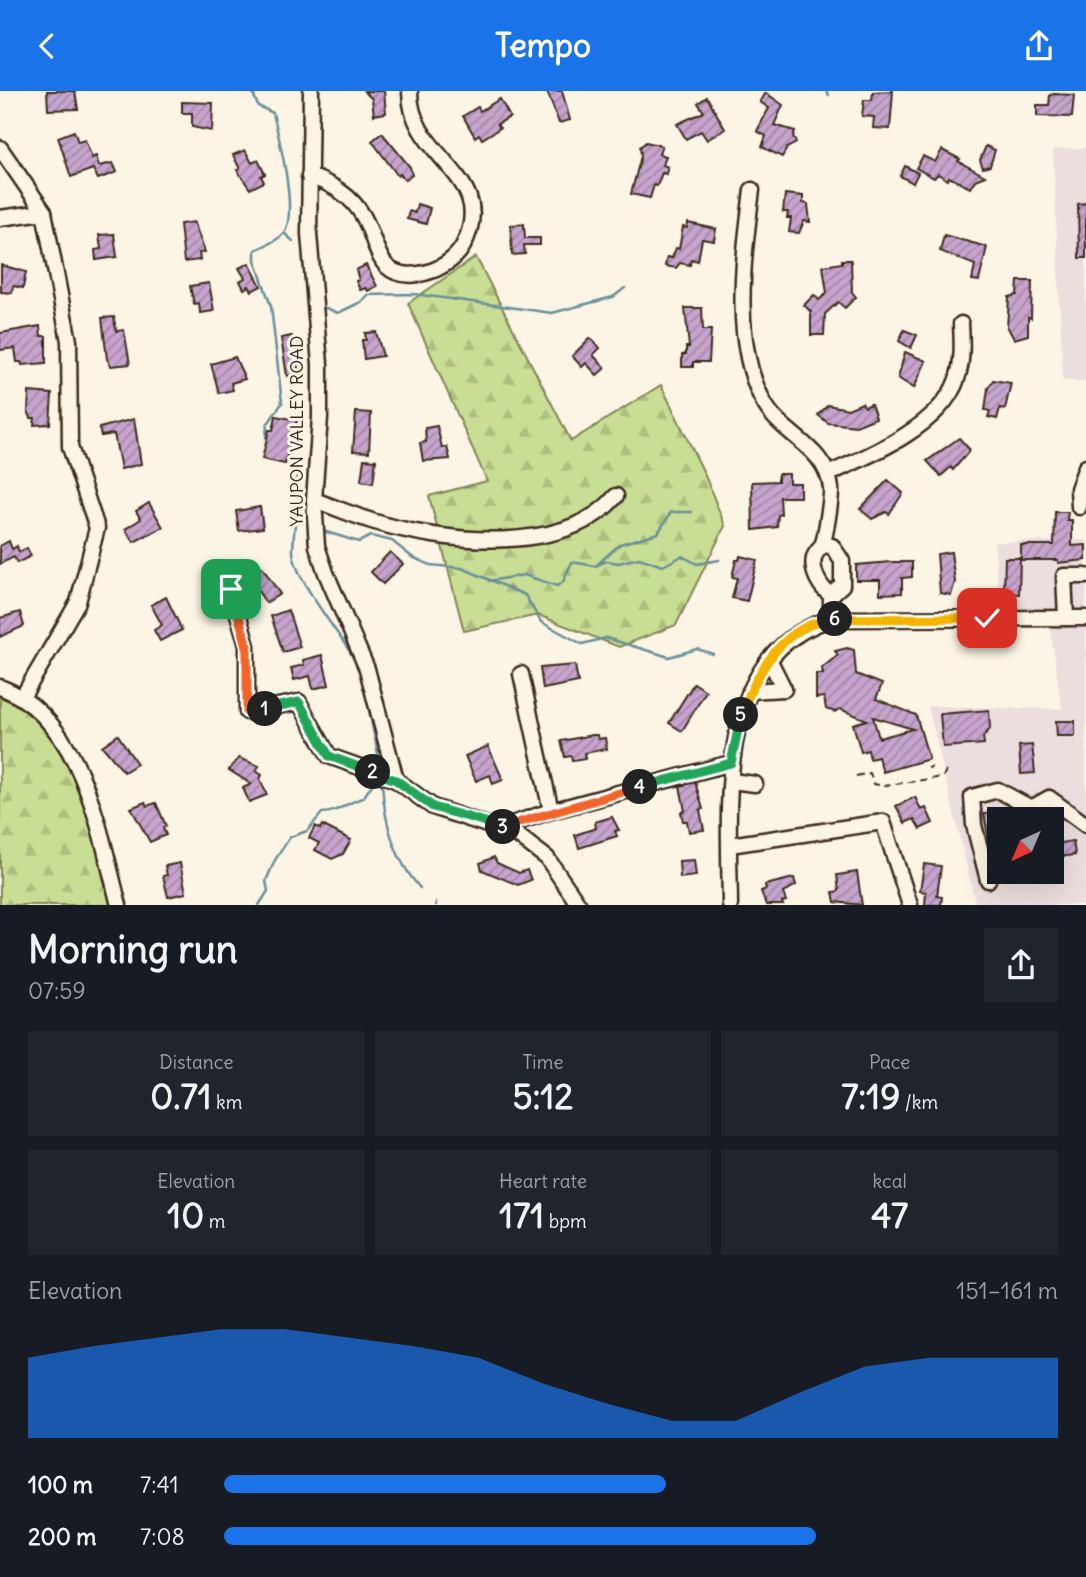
<!DOCTYPE html>
<html lang="en">
<head>
<meta charset="utf-8">
<style>
  body { margin:0; font-family:Delius,sans-serif; background:#20242c; color:#f1f3f6; height:100vh; display:flex; flex-direction:column; font-size:26px; white-space:nowrap }
  * { box-sizing:border-box; margin:0 }
  p { font-size:23px; color:#9ea1a6 }
  .icon { flex:none; width:38px; height:38px; fill:none; stroke:currentColor; stroke-width:2; stroke-linecap:round; stroke-linejoin:round }
  .map { position:relative; height:814px; overflow:hidden }
  .drawer { display:flex; flex-direction:column; background:#171b24; flex:1 }
  .drawer>* { flex:none }
  .needle { width:46px; rotate:224deg }
  .fabs { position:absolute; left:987px; top:716px; display:grid; gap:14px }
  .fabs a { display:grid; place-items:center; width:77px; height:77px; border-radius:0px; background:#171b24; box-shadow:0 7px 28px #0002; font-size:35px }
  .pin { position:absolute; display:grid; place-items:center; width:60px; height:60px; color:#fff; margin:-30px; border-radius:14px; box-shadow:0 4px 10px #0006 }
  .km { position:absolute; width:35px; height:35px; margin:-18px; border-radius:50%; background:#222; color:#fff; font-size:19px; line-height:35px; text-align:center }
  .round { display:grid; place-items:center; flex:none; width:74px; height:74px; border-radius:0px; background:#20242c }
  .head { display:flex; align-items:center; justify-content:space-between; height:119px; padding:0 28px }
  h1 { font-size:38px; font-weight:800; line-height:52px }
  .stats { display:grid; grid-template-columns:repeat(3,1fr); gap:10px; height:119px; padding:7px 28px }
  .stats div { display:grid; align-content:center; border-radius:0px; background:#20242c; text-align:center }
  .stats b { font-size:35px; font-weight:800 }
  .stats small { font-size:19px; font-weight:400 }
  .stats p { font-size:19px }
  .chart { height:196px; padding:14px 28px }
  .chart p { display:flex; justify-content:space-between }
  .chart svg { width:100%; height:126px; margin-top:7px; fill:#1a73e8; opacity:.7 }
  ul { padding:0 28px; list-style:none; font-size:23px }
  li { display:grid; grid-template-columns:112px 84px 1fr; align-items:center; height:52px }
  li i { height:18px; border-radius:9px; background:#1a73e8 }
  header { display:flex; justify-content:space-between; align-items:center; height:91px; padding:0 28px; background:#1a73e8; color:#fff; font-size:32px; font-weight:800 }
  .map>svg:first-child { display:block }
  .built { fill:#ecddde; fill-rule:evenodd }
  .forest { fill:url(#forest-firs); stroke:#828459; stroke-width:2 }
  .lines { fill:none; stroke-linecap:round; stroke-linejoin:round }
  .stream { stroke:#6a8f99; stroke-width:2.5 }
  .building { fill:url(#building-hatch); stroke:#3b2a1e; stroke-width:2; fill-rule:evenodd }
  .minor-casing { stroke:#3b2a1e; stroke-width:19 }
  .path { stroke:#3b2a1e; stroke-width:2; stroke-dasharray:7 5; stroke-linecap:butt }
  .minor { stroke:#fcf5e5; stroke-width:14 }
  .split-1-casing { stroke:#fff; stroke-width:14 }
  .split-2-casing { stroke:#fff; stroke-width:14 }
  .split-3-casing { stroke:#fff; stroke-width:14 }
  .split-4-casing { stroke:#fff; stroke-width:14 }
  .split-5-casing { stroke:#fff; stroke-width:14 }
  .split-6-casing { stroke:#fff; stroke-width:14 }
  .split-7-casing { stroke:#fff; stroke-width:14 }
  .split-1 { stroke:#f0652b; stroke-width:9 }
  .split-2 { stroke:#22a559; stroke-width:9 }
  .split-3 { stroke:#22a559; stroke-width:9 }
  .split-4 { stroke:#f0652b; stroke-width:9 }
  .split-5 { stroke:#22a559; stroke-width:9 }
  .split-6 { stroke:#f5b400; stroke-width:9 }
  .split-7 { stroke:#f5b400; stroke-width:9 }
  .labels { text-anchor:middle; stroke-width:6; stroke-linejoin:round; paint-order:stroke }
  .street-label { font-size:18px; fill:#3b2a1e; stroke:#fcf5e5 }
</style>
</head>
<body>
<header><svg class="icon" aria-label="back" viewBox="0 0 24 24"><path d="M15 5l-7 7 7 7"/></svg>Tempo<svg class="icon" aria-label="share" viewBox="0 0 24 24"><path d="M12 15V3M7 8l5-5 5 5M5 13v7h14v-7"/></svg></header>
<div class="map">
<svg width="1086" height="814" viewBox="0 0 1086 814">
  <defs>
    <pattern id="forest-firs" width="22" height="20" patternUnits="userSpaceOnUse" patternTransform="scale(1.75)"><rect width="22" height="20" fill="#c8de94"/><path d="M5 1l3.5 6h-7zM16 11l3.5 6h-7z" fill="#adbf7f"/></pattern>
    <pattern id="building-hatch" width="6" height="6" patternUnits="userSpaceOnUse" patternTransform="scale(1.75)"><rect width="6" height="6" fill="#c7a4cd"/><path d="M-1 1l2-2M0 6l6-6M5 7l2-2" fill="none" stroke="#a386a6"/></pattern>
  </defs>
  <rect width="100%" height="100%" fill="#fcf5e5"/>
  <filter id="ink" filterUnits="userSpaceOnUse"><feTurbulence type="fractalNoise" baseFrequency=".0143" numOctaves="2"/><feDisplacementMap in="SourceGraphic" scale="14" xChannelSelector="R" yChannelSelector="G"/><feConvolveMatrix kernelMatrix="1 2 1 2 8 2 1 2 1" color-interpolation-filters="sRGB"/></filter>
  <g filter="url(#ink)">
    <!-- built -->
    <g class="built">
      <polygon points="1086,57 1086,290 1063,290 1053,58"/>
      <polygon points="1086,449 1086,517 1000,518 994,451"/>
      <path d="M1050,535H1086V814H976L928,615L1062,618ZM999,728H1052V780H999Z"/>
    </g>
    <!-- forest -->
    <g class="forest">
      <polygon points="476,166 571,350 661,294 704,382 725,435 676,534 619,556 538,524 464,540 429,405 487,390 408,212"/>
      <path d="M0,606C11,611 24,616 33,623C78,657 98,761 113,814H0Z"/>
    </g>
    <g class="lines">
      <!-- stream -->
      <g class="stream">
        <path d="M252,0L258,15L273,22C279,47 298,120 284,142C278,150 264,155 255,159V169L271,215L282,312L267,334L266,346L270,349"/>
        <polyline points="826,0 829,4"/>
        <polyline points="284,142 293,150"/>
        <polyline points="326,217 338,222 361,211 368,204 414,203 552,222 613,206 625,197"/>
        <path d="M288,365C305,379 293,437 293,459C293,488 342,545 357,572"/>
        <polyline points="323,440 359,451 371,445 392,450 412,466 430,474 462,477 525,504 541,531 582,553 606,547 669,566 697,558 713,563"/>
        <polyline points="598,473 620,453 658,442 671,421 692,421"/>
        <polyline points="489,490 524,484 557,495 563,491 572,471 595,475 607,470 618,472 639,467 663,475 682,465 697,473 719,469"/>
        <polyline points="361,581 381,677"/>
        <polyline points="436,811 436,814"/>
        <path d="M259,814L268,800L266,790L275,769L290,746L307,740L322,722C338,722 347,711 363,707L373,692H382C384,730 394,768 420,797"/>
      </g>
    </g>
    <!-- building -->
    <g class="building">
      <polygon points="47,0 75,0 78,18 48,19"/>
      <polygon points="364,0 384,0 386,22 374,24 372,8"/>
      <polygon points="547,0 562,0 570,29 559,32"/>
      <polygon points="893,0 890,38 873,37 874,26 862,25 864,9 872,9 873,1"/>
      <polygon points="766,2 783,14 774,34 795,40 793,45 796,52 787,57 782,66 762,56 766,45 757,40 769,17 760,11"/>
      <polygon points="1054,3 1074,4 1072,26 1037,25 1037,14 1049,14 1050,4"/>
      <polygon points="707,6 725,38 707,49 701,40 686,48 677,33 704,21 698,12"/>
      <polygon points="500,8 510,26 497,33 500,37 482,48 479,43 475,46 463,25 478,16 480,20"/>
      <polygon points="182,11 213,12 212,40 192,36 192,22 182,22"/>
      <polygon points="74,40 78,51 85,49 92,67 96,65 99,75 113,72 117,81 98,88 93,78 71,86 58,46"/>
      <polygon points="382,42 410,76 412,84 405,89 400,83 398,85 372,50"/>
      <polygon points="646,51 662,55 659,63 666,65 663,74 668,76 666,83 662,82 657,95 654,94 650,107 631,103 641,65 640,56"/>
      <polygon points="986,55 995,59 990,75 983,77 980,69"/>
      <polygon points="245,59 252,72 258,69 265,83 261,85 264,91 250,98 237,79 240,78 233,64"/>
      <polygon points="942,59 960,68 958,70 985,85 975,89 970,97 949,86 948,89 938,83 934,87 916,77 923,65 935,71"/>
      <polygon points="905,75 918,82 913,92 900,85"/>
      <polygon points="785,103 803,105 803,112 808,113 810,131 804,130 799,142 789,141 791,127 787,127 788,121 783,121"/>
      <polygon points="1086,112 1086,167 1079,167 1078,113"/>
      <polygon points="417,113 430,117 426,133 407,128 409,120 415,122"/>
      <polygon points="194,131 205,161 199,162 200,169 184,171 180,133"/>
      <polygon points="688,132 716,138 714,150 702,148 698,170 691,168 690,174 680,172 676,177 665,175 667,166 672,167 676,157 679,158 683,136 687,137"/>
      <polygon points="524,133 525,147 540,147 540,154 524,154 525,163 512,164 511,134"/>
      <polygon points="114,143 117,166 96,169 95,159 101,158 99,144"/>
      <polygon points="944,144 987,156 979,190 972,189 975,174 940,160"/>
      <polygon points="842,169 851,169 852,201 856,206 845,217 838,211 825,223 824,244 811,244 811,221 804,214 814,204 819,209 827,202 823,175 842,172"/>
      <polygon points="249,172 261,195 252,200 249,195 244,198 240,190 245,187 239,177"/>
      <polygon points="1,174 26,181 23,197 13,195 12,202 1,201"/>
      <polygon points="366,174 377,195 368,200 366,197 360,199 356,190 359,189 356,179"/>
      <polygon points="1018,190 1032,190 1031,227 1028,226 1028,244 1014,248 1007,235 1008,222 1009,206 1017,204"/>
      <polygon points="209,192 214,220 200,222 199,212 194,213 190,195"/>
      <polygon points="685,217 702,217 703,239 711,239 709,271 693,271 693,276 682,276 682,264 686,263 686,256 689,256"/>
      <polygon points="114,226 116,240 124,239 130,273 111,275 107,268 102,227"/>
      <polygon points="40,235 41,245 46,245 46,272 22,274 21,271 17,271 15,257 0,259 0,242"/>
      <polygon points="904,239 917,244 911,257 899,250"/>
      <polygon points="376,241 383,265 364,268 362,249 366,249 365,242"/>
      <polygon points="292,245 299,283 287,285 281,247"/>
      <polygon points="590,247 600,257 593,264 605,277 597,284 586,272 582,276 572,265"/>
      <polygon points="905,261 926,270 914,297 898,287"/>
      <polygon points="235,266 245,288 231,292 233,299 219,302 211,273"/>
      <polygon points="993,289 1011,292 1005,318 1000,317 997,328 988,326 990,320 985,319 988,297"/>
      <polygon points="29,301 52,303 50,333 34,334 35,327 31,327 28,320"/>
      <polygon points="862,312 865,316 871,313 876,327 856,335 828,332 818,324 828,314 848,318"/>
      <polygon points="356,321 371,322 369,361 353,360"/>
      <polygon points="276,325 297,329 285,373 262,368 269,339 273,339"/>
      <polygon points="134,328 141,373 121,378 114,343 101,345 99,337"/>
      <polygon points="437,335 442,357 447,356 450,368 423,370 420,352 426,351 425,337"/>
      <polygon points="959,347 970,359 953,379 951,376 941,385 927,370"/>
      <polygon points="364,368 376,369 373,392 361,390"/>
      <polygon points="778,383 789,383 789,392 800,392 800,406 780,406 781,423 778,424 777,436 753,439 752,391 778,390"/>
      <polygon points="888,389 903,402 889,423 886,421 872,428 860,418"/>
      <polygon points="149,412 163,436 134,451 125,438 141,428 136,420"/>
      <polygon points="260,416 263,437 239,440 236,420"/>
      <polygon points="1055,421 1068,421 1067,429 1072,429 1072,455 1086,454 1086,469 1058,472 1058,469 1021,469 1021,454 1054,454"/>
      <polygon points="9,450 12,458 17,455 19,461 27,457 31,465 17,472 14,466 0,473 0,455"/>
      <polygon points="390,461 403,473 383,493 371,481"/>
      <polygon points="951,461 955,491 951,504 940,502 937,463"/>
      <polygon points="740,465 757,469 747,510 732,507 737,487 732,486 736,469 739,469"/>
      <polygon points="1005,467 1020,467 1019,503 1004,502"/>
      <polygon points="891,471 912,471 912,486 902,487 902,502 880,503 880,489 856,489 856,474"/>
      <polygon points="262,476 280,503 266,512 248,485"/>
      <polygon points="166,506 182,539 160,550 154,539 162,534 151,514"/>
      <polygon points="288,519 300,556 283,561 271,525"/>
      <polygon points="20,521 24,535 0,546 0,527"/>
      <path d="M847,557L854,559L856,583L882,593L876,608L916,624L929,668L883,681L878,666L870,668L868,659L861,661L853,633L867,629L840,618L835,621L826,618L824,606L816,607V583H823L822,577L838,564L835,560ZM873,626L913,638L879,647Z"/>
      <polygon points="322,564 329,594 313,598 310,585 294,589 291,577 304,574 303,569"/>
      <polygon points="575,574 578,591 543,598 540,577"/>
      <polygon points="694,592 706,600 682,640 669,632"/>
      <polygon points="989,619 990,638 983,646 984,653 943,656 940,623"/>
      <polygon points="1056,630 1075,630 1075,645 1057,645"/>
      <polygon points="118,644 137,673 124,681 102,655"/>
      <polygon points="592,644 597,644 598,648 605,647 607,658 584,662 585,668 572,670 571,665 565,666 561,650"/>
      <polygon points="1032,654 1035,682 1021,683 1019,655"/>
      <polygon points="488,655 503,689 493,693 490,684 476,690 465,665"/>
      <polygon points="239,667 259,675 256,680 262,684 260,688 267,704 249,711 243,697 251,693 229,679"/>
      <polygon points="695,691 703,718 700,719 704,739 689,741 687,730 683,730 681,721 685,720 680,695"/>
      <polygon points="915,706 921,719 926,717 933,732 920,738 914,728 905,732 896,715"/>
      <polygon points="145,711 147,715 156,712 166,735 163,737 166,744 150,751 131,717"/>
      <polygon points="1008,720 1009,728 999,728 999,749 989,750 984,723"/>
      <polygon points="612,726 619,739 615,740 617,745 579,757 575,744 596,737 595,731"/>
      <polygon points="322,734 351,749 343,763 332,768 315,759 319,752 309,747 315,735 320,738"/>
      <polygon points="1073,750 1075,764 1056,766 1054,753"/>
      <polygon points="494,766 497,772 519,782 527,779 531,789 518,794 482,779 480,772"/>
      <polygon points="694,769 696,785 680,787 679,770"/>
      <polygon points="180,772 186,802 168,806 163,785 167,784 165,775"/>
      <polygon points="924,773 941,775 937,805 942,806 941,814 925,814 926,801 920,800"/>
      <polygon points="857,781 862,814 835,811 833,801 839,800 837,784"/>
      <polygon points="794,787 796,794 783,802 786,810 782,811 783,814 766,814 761,800 766,798 765,794"/>
    </g>
    <g class="lines">
      <!-- minor casing -->
      <g class="minor-casing">
        <g id="minor">
          <polyline points="311,0 309,143 320,273 320,326 314,409 317,455 326,482 367,578 396,689 433,716 517,744 547,767 579,814"/>
          <polyline points="0,57 44,121 69,250 70,356 97,437 78,511 23,605"/>
          <path d="M309,85C330,92 352,105 363,125C380,154 375,189 419,183C435,181 455,170 463,155C500,84 409,68 410,0"/>
          <path d="M752,99C744,165 731,248 763,310C780,344 826,355 831,397C832,404 825,449 822,454C820,459 815,461 814,467C811,480 820,497 831,504V528"/>
          <polyline points="0,127 44,121"/>
          <path d="M828,383C871,364 941,335 957,288C963,270 962,251 961,233"/>
          <path d="M314,409C334,416 355,425 375,431C444,452 566,465 616,405"/>
          <polyline points="1079,416 1078,398 1086,376"/>
          <polyline points="823,454 832,455 842,470 842,494 831,504"/>
          <polyline points="231,498 247,555 247,621 299,611 329,665 396,689"/>
          <polyline points="1066,527 1064,485 1086,485"/>
          <polyline points="769,568 784,598"/>
          <polyline points="521,583 551,720"/>
          <path d="M0,596C82,627 99,739 119,814"/>
          <polyline points="750,600 784,598"/>
          <polyline points="731,690 755,693"/>
          <polyline points="500,737 551,720 731,672"/>
          <polyline points="730,754 883,731 910,814"/>
          <polyline points="988,789 974,734 972,706 998,699 1031,717 1049,707 1086,734"/>
          <path d="M730,814C729,717 713,562 831,528L1086,527"/>
        </g>
      </g>
      <!-- path -->
      <g class="path">
        <polyline points="928,677 932,676"/>
        <polyline points="856,685 870,682 874,693 883,695 943,686 946,679"/>
      </g>
      <!-- minor -->
      <use href="#minor" class="minor"/>
    </g>
  </g>
  <g class="lines" filter="url(#ink)">
    <!-- split-1 casing -->
    <g class="split-1-casing">
      <polyline id="split-1" points="231,498 247,555 247,621 265,618"/>
    </g>
    <!-- split-2 casing -->
    <g class="split-2-casing">
      <polyline id="split-2" points="265,618 299,611 329,665 373,681"/>
    </g>
    <!-- split-3 casing -->
    <g class="split-3-casing">
      <polyline id="split-3" points="373,681 396,689 433,716 503,736"/>
    </g>
    <!-- split-4 casing -->
    <g class="split-4-casing">
      <polyline id="split-4" points="503,736 640,696"/>
    </g>
    <!-- split-5 casing -->
    <g class="split-5-casing">
      <polyline id="split-5" points="640,696 731,672 741,624"/>
    </g>
    <!-- split-6 casing -->
    <g class="split-6-casing">
      <path id="split-6" d="M741,624C757,581 783,532 835,528"/>
    </g>
    <!-- split-7 casing -->
    <g class="split-7-casing">
      <polyline id="split-7" points="835,528 987,527"/>
    </g>
    <!-- split-1 -->
    <use href="#split-1" class="split-1"/>
    <!-- split-2 -->
    <use href="#split-2" class="split-2"/>
    <!-- split-3 -->
    <use href="#split-3" class="split-3"/>
    <!-- split-4 -->
    <use href="#split-4" class="split-4"/>
    <!-- split-5 -->
    <use href="#split-5" class="split-5"/>
    <!-- split-6 -->
    <use href="#split-6" class="split-6"/>
    <!-- split-7 -->
    <use href="#split-7" class="split-7"/>
  </g>
  <g class="labels">
    <!-- street labels -->
    <g class="street-label">
      <text transform="translate(297 340) rotate(-90)" y="6">YAUPON VALLEY ROAD</text>
    </g>
  </g>
</svg>
<div class="fabs">
<a><svg class="needle" viewBox="-14 -14 28 28"><path d="M0-13l5 13h-10z" fill="#e53935"/><path d="M0 13l5-13h-10z" fill="#9ea1a6"/></svg></a>
</div>
<div class="pin" style="left:231px;top:498px;background:#1e9e55"><svg class="icon" aria-label="arrive" viewBox="0 0 24 24"><path d="M6 21V4h12l-3 4 3 4H6"/></svg></div>
<div class="pin" style="left:987px;top:527px;background:#d93025"><svg class="icon" aria-label="check" viewBox="0 0 24 24"><path d="M5 12l5 5 9-10"/></svg></div>
<b class="km" style="left:265px;top:618px">1</b>
<b class="km" style="left:373px;top:681px">2</b>
<b class="km" style="left:503px;top:736px">3</b>
<b class="km" style="left:640px;top:696px">4</b>
<b class="km" style="left:741px;top:624px">5</b>
<b class="km" style="left:835px;top:528px">6</b>
</div>
<section class="drawer">
<div class="head"><div><h1>Morning run</h1><p>07:59</p></div><a class="round"><svg class="icon" aria-label="share" viewBox="0 0 24 24"><path d="M12 15V3M7 8l5-5 5 5M5 13v7h14v-7"/></svg></a></div>
<div class="stats">
<div><p>Distance</p><b>0.71<small> km</small></b></div>
<div><p>Time</p><b>5:12</b></div>
<div><p>Pace</p><b>7:19<small> /km</small></b></div>
</div>
<div class="stats">
<div><p>Elevation</p><b>10<small> m</small></b></div>
<div><p>Heart rate</p><b>171<small> bpm</small></b></div>
<div><p>kcal</p><b>47</b></div>
</div>
<div class="chart"><p><span>Elevation</span>151–161 m</p>
<svg viewBox="0 0 160 44" preserveAspectRatio="none"><path d="M0 44V16L10 12L20 9L30 6L40 6L50 9L60 12L70 16L80 25L90 32L100 38L110 38L120 28L130 19L140 16L150 16L160 16V44z"/></svg>
</div>
<ul>
<li><b>100 m</b>7:41<i style="width:53%"></i></li>
<li><b>200 m</b>7:08<i style="width:71%"></i></li>
</ul>
</section>
</body>
</html>
